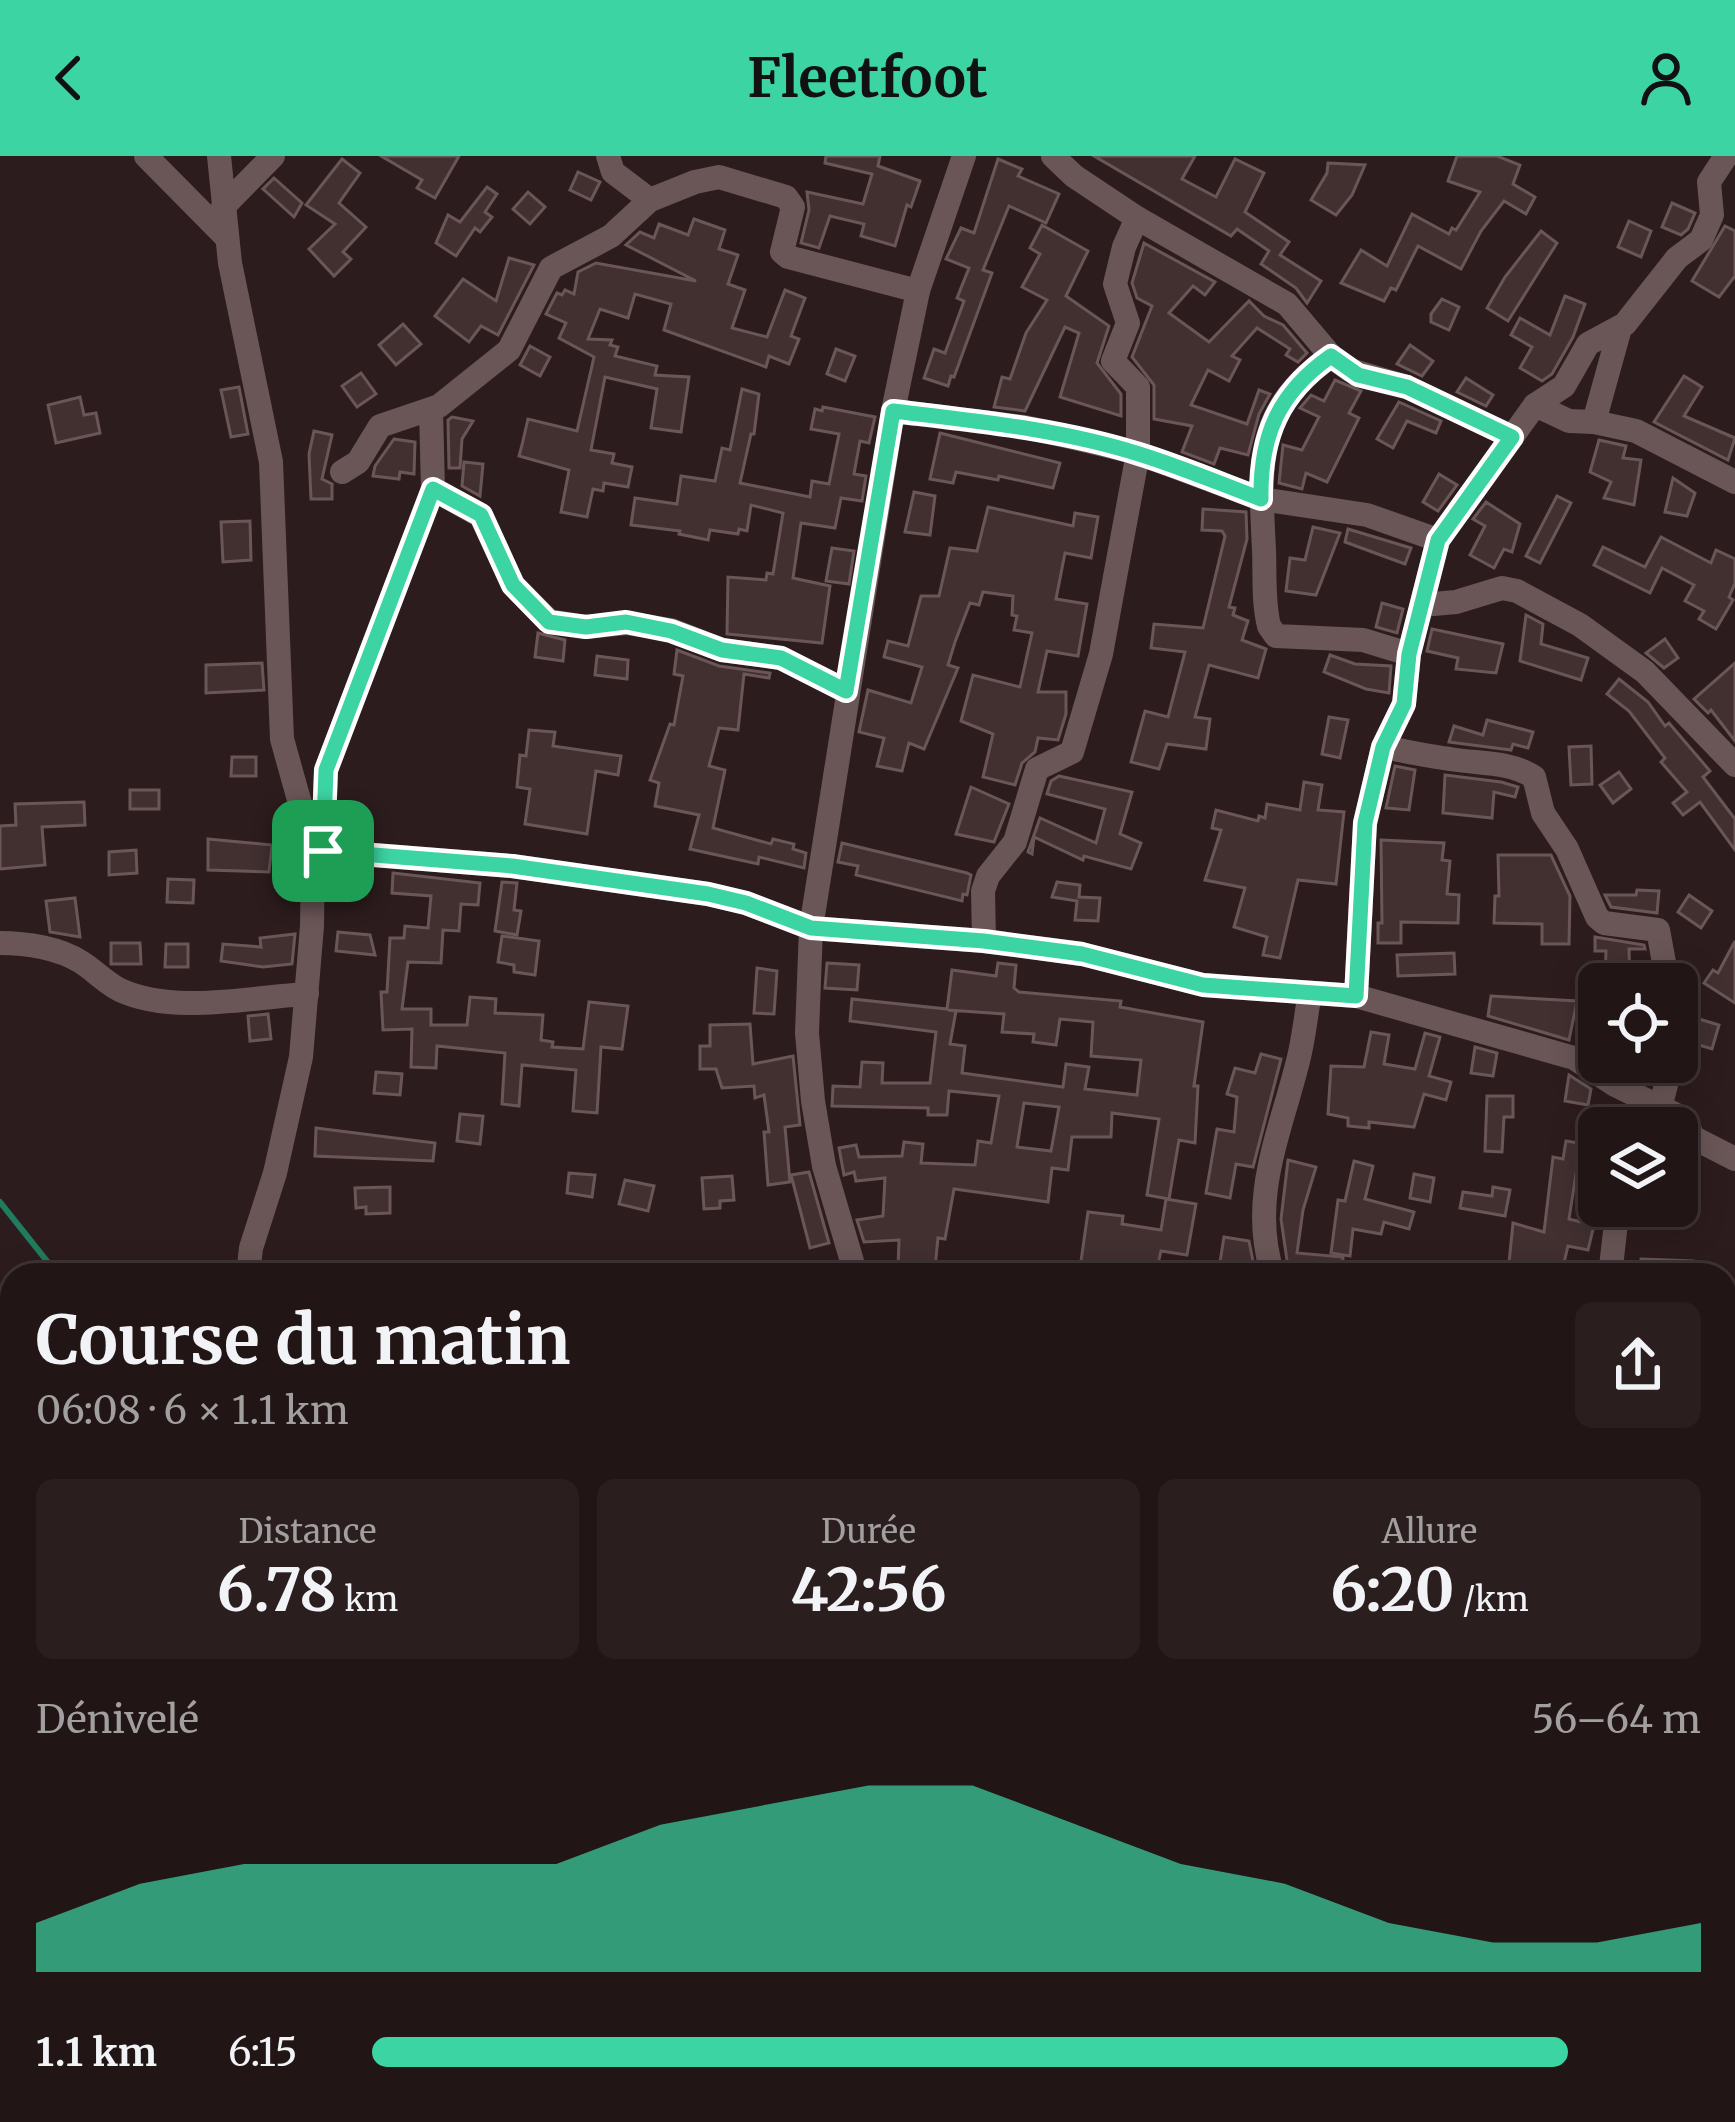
<!DOCTYPE html>
<html lang="fr">
<head>
<meta charset="utf-8">
<style>
  body { margin:0; font-family:Merriweather,serif; background:#2a1e1f; color:#f1f3f6; height:100vh; display:flex; flex-direction:column; font-size:45px; white-space:nowrap }
  * { box-sizing:border-box; margin:0 }
  p { font-size:39px; color:#a29fa1 }
  .icon { flex:none; width:66px; height:66px; fill:none; stroke:currentColor; stroke-width:2; stroke-linecap:round; stroke-linejoin:round }
  .map { position:relative; flex:1; overflow:hidden }
  .drawer { position:absolute; left:0px; top:1107px; width:1737px; height:861px; display:flex; flex-direction:column; background:#221516; border-radius:36px 36px 0 0; box-shadow:0 6px 30px #0003,0 0 0 3px #3f3435 }
  .drawer>* { flex:none }
  .controls { position:absolute; left:1578px; top:807px; display:grid; gap:24px }
  .controls a { display:grid; place-items:center; width:120px; height:120px; border-radius:18px; background:#221516; box-shadow:0 6px 30px #0003,0 0 0 3px #3f3435; font-size:60px }
  .pin { position:absolute; display:grid; place-items:center; width:102px; height:102px; color:#fff; margin:-51px; border-radius:24px; box-shadow:0 6px 18px #0006 }
  .round { display:grid; place-items:center; flex:none; width:126px; height:126px; border-radius:18px; background:#2a1e1f }
  .summary { display:flex; align-items:center; justify-content:space-between; height:204px; padding:0 36px }
  h1 { font-size:66px; font-weight:700; line-height:90px }
  .metrics { display:grid; grid-template-columns:repeat(3,1fr); gap:18px; height:204px; padding:12px 36px }
  .metrics div { display:grid; align-content:center; border-radius:18px; background:#2a1e1f; text-align:center }
  .metrics b { font-size:60px; font-weight:700 }
  .metrics small { font-size:33px; font-weight:400 }
  .metrics p { font-size:33px }
  .chart { height:336px; padding:24px 36px }
  .chart p { display:flex; justify-content:space-between }
  .chart svg { width:100%; height:216px; margin-top:12px; fill:#3dd4a3; opacity:.7 }
  ul { padding:0 36px; list-style:none; font-size:39px }
  li { display:grid; grid-template-columns:192px 144px 1fr; align-items:center; height:90px }
  li i { height:30px; border-radius:15px; background:#3dd4a3 }
  header { display:flex; justify-content:space-between; align-items:center; height:156px; padding:0 36px; background:#3dd4a3; color:#111; font-size:54px; font-weight:700 }
  .map>svg:first-child { display:block }
  .lines { fill:none; stroke-linecap:round; stroke-linejoin:round }
  .stream { stroke:#207c5e; stroke-width:6 }
  .building { fill:#423031; stroke:#6a5656; stroke-width:3; fill-rule:evenodd }
  .minor { stroke:#6a5657; stroke-width:24 }
  .major { stroke:#bd8487; stroke-width:30 }
  .route-casing { stroke:#fff; stroke-width:24 }
  .route { stroke:#3dd4a3; stroke-width:15 }
</style>
</head>
<body>
<header><svg class="icon" aria-label="back" viewBox="0 0 24 24"><path d="M15 5l-7 7 7 7"/></svg>Fleetfoot<svg class="icon" aria-label="person" viewBox="0 0 24 24"><circle cx="12" cy="8" r="4"/><path d="M4 21q1-7 8-7t8 7"/></svg></header>
<div class="map">
<svg width="1735" height="1966" viewBox="0 0 1735 1966">
  <rect width="100%" height="100%" fill="#2d1c1d"/>
  <g class="lines">
    <!-- stream -->
    <g class="stream">
      <polyline points="0,1046 58,1119"/>
      <polyline points="1153,1966 1155,1956"/>
    </g>
  </g>
  <!-- building -->
  <g class="building">
    <polygon points="381,0 459,0 435,42 417,32 422,24"/>
    <polygon points="826,0 880,0 878,10 920,25 911,51 907,49 895,90 861,80 864,68 830,60 819,92 801,87 809,54 807,36 863,48 872,18 825,7"/>
    <polygon points="1094,0 1195,0 1182,23 1216,41 1235,3 1264,17 1245,56 1289,86 1280,99 1321,125 1307,147 1296,132 1261,108 1269,95 1237,73 1231,80"/>
    <polygon points="1457,0 1497,0 1520,9 1513,28 1535,41 1526,58 1504,45 1481,75 1461,113 1418,90 1396,134 1391,132 1384,145 1341,127 1361,94 1387,110 1412,58 1449,78 1452,72 1456,74 1480,36 1448,25"/>
    <polygon points="342,3 360,17 339,47 366,71 343,96 351,103 334,120 309,93 335,68 306,49"/>
    <polygon points="998,3 1022,13 1018,20 1059,38 1046,67 1009,50 983,114 992,117 954,221 951,220 948,230 924,222 934,193 945,197 964,145 957,142 969,112 946,103 961,72 974,77"/>
    <polygon points="1328,7 1365,9 1352,39 1336,59 1311,44 1327,17"/>
    <polygon points="578,16 600,26 591,44 570,34"/>
    <polygon points="274,22 302,47 294,61 263,33"/>
    <polygon points="487,31 497,38 485,56 492,61 480,76 475,72 456,100 436,87 448,59 460,66"/>
    <polygon points="528,36 545,51 530,68 513,53"/>
    <polygon points="1672,47 1695,57 1688,73 1681,79 1662,71"/>
    <polygon points="694,63 725,74 719,93 738,99 728,128 745,134 732,172 767,181 785,134 805,142 791,180 799,183 789,208 769,200 766,211 664,174 671,148 635,138 628,162 600,153 588,183 612,184 610,189 618,191 615,200 657,210 655,219 689,221 681,276 651,272 657,233 605,221 591,294 614,298 612,307 632,311 628,331 604,327 603,335 593,333 587,361 561,356 569,314 519,300 522,289 528,263 577,275 594,201 559,182 566,167 546,158 557,137 562,139 565,134 574,138 578,116 596,107 696,125 626,89 640,76 654,82 659,68 688,79"/>
    <polygon points="1629,65 1651,75 1641,101 1618,91"/>
    <polygon points="1042,69 1088,95 1066,140 1109,170 1097,207 1121,238 1121,260 1060,241 1079,177 1065,171 1025,255 994,251 1002,221 1010,223 1026,177 1047,144 1022,131 1040,98 1030,92"/>
    <polygon points="1725,70 1735,75 1735,120 1719,141 1692,125"/>
    <polygon points="1541,75 1557,87 1508,165 1487,152 1505,121"/>
    <polygon points="1144,87 1215,126 1205,139 1193,130 1169,157 1209,186 1249,145 1264,160 1283,169 1307,197 1298,206 1286,199 1290,193 1257,172 1232,200 1240,204 1229,225 1208,214 1191,249 1247,268 1259,234 1270,238 1259,258 1248,299 1220,292 1214,308 1182,296 1192,270 1154,263 1154,229 1132,201 1152,150 1137,142 1132,127"/>
    <polygon points="509,102 534,109 498,179 481,170 469,186 435,160 463,123 496,145"/>
    <polygon points="1565,140 1585,148 1573,181 1552,218 1542,225 1520,212 1532,191 1511,179 1520,162 1550,179"/>
    <polygon points="1442,143 1459,151 1449,174 1431,166 1431,158"/>
    <polygon points="403,168 421,188 396,209 379,189"/>
    <polygon points="1410,189 1433,205 1422,220 1397,208"/>
    <polygon points="530,190 550,201 540,220 520,209"/>
    <polygon points="836,193 855,200 845,225 827,218"/>
    <polygon points="361,217 376,238 357,251 342,230"/>
    <polygon points="1684,220 1702,231 1684,260 1735,282 1728,304 1654,266"/>
    <polygon points="1466,222 1493,239 1486,250 1457,236"/>
    <polygon points="1335,224 1361,235 1349,257 1359,262 1327,326 1306,317 1302,333 1279,327 1283,289 1302,294 1319,261 1300,252 1311,239 1324,245"/>
    <polygon points="239,231 248,278 231,281 221,234"/>
    <polygon points="742,233 759,238 754,278 751,278 740,327 810,341 812,325 829,328 839,278 811,273 815,253 822,255 823,251 875,261 869,287 860,285 854,318 866,320 862,345 841,342 835,372 801,367 793,422 830,430 822,487 727,478 728,421 766,424 767,417 773,418 783,357 751,349 747,375 739,373 738,378 710,374 708,384 679,378 680,375 631,369 635,342 677,348 681,320 715,325 722,292 730,294"/>
    <polygon points="80,241 84,259 96,257 100,277 56,287 48,249"/>
    <polygon points="1399,246 1441,265 1436,277 1407,265 1393,292 1377,283"/>
    <polygon points="452,261 473,265 462,283 460,312 449,312 448,264"/>
    <polygon points="314,275 332,279 322,323 332,328 332,343 311,343 309,298"/>
    <polygon points="940,277 1060,307 1053,332 999,320 998,324 956,316 953,327 930,323"/>
    <polygon points="394,283 415,286 414,318 400,316 399,323 373,320 375,310"/>
    <polygon points="1599,284 1626,290 1623,302 1641,304 1634,349 1604,342 1611,326 1590,316"/>
    <polygon points="464,306 483,308 480,340 462,330"/>
    <polygon points="1439,318 1457,329 1438,355 1423,346"/>
    <polygon points="1673,322 1695,337 1687,360 1665,356"/>
    <polygon points="914,336 935,340 930,379 905,376"/>
    <polygon points="1557,340 1571,347 1540,407 1526,400"/>
    <polygon points="1486,346 1520,368 1512,396 1504,393 1494,412 1470,399 1485,370 1473,363"/>
    <polygon points="988,351 1073,370 1075,357 1098,361 1091,402 1065,397 1056,443 1087,448 1078,500 1047,495 1038,536 1066,536 1066,558 1058,584 1038,582 1035,596 1022,607 1015,629 983,621 993,578 961,565 973,519 1020,531 1032,477 1014,474 1017,460 1012,459 1013,440 983,436 979,449 970,447 955,486 948,509 958,512 924,593 909,587 902,615 877,610 884,582 859,576 868,534 911,547 922,511 884,501 888,485 908,490 921,440 939,440 950,392 977,395"/>
    <polygon points="1203,353 1246,356 1247,383 1229,451 1235,452 1233,459 1248,465 1242,484 1266,493 1258,522 1209,509 1195,561 1210,563 1206,593 1167,588 1159,613 1131,606 1145,555 1168,561 1185,496 1151,492 1154,468 1203,472 1225,380 1222,375 1202,374"/>
    <polygon points="250,365 251,404 223,406 221,366"/>
    <polygon points="1313,371 1340,377 1316,439 1286,435 1290,402 1305,404"/>
    <polygon points="1348,373 1411,392 1405,408 1345,386"/>
    <polygon points="1661,381 1711,407 1716,394 1735,403 1735,427 1729,441 1733,444 1716,473 1699,463 1704,455 1685,445 1694,429 1662,412 1650,437 1594,409 1603,391 1645,411"/>
    <polygon points="832,392 854,395 849,428 826,425"/>
    <polygon points="1382,447 1403,453 1397,477 1376,471"/>
    <polygon points="1526,459 1543,468 1541,488 1588,502 1581,524 1520,505"/>
    <polygon points="1432,473 1503,488 1496,517 1456,513 1458,502 1427,495"/>
    <polygon points="538,477 565,484 563,505 535,501"/>
    <polygon points="1665,483 1678,502 1664,512 1646,497"/>
    <polygon points="677,494 719,510 770,517 769,522 744,518 738,574 719,572 709,610 725,614 713,672 771,688 773,683 794,688 793,693 806,697 804,712 759,701 758,708 690,693 699,659 655,650 659,627 650,624 670,568 674,569 683,520 674,518"/>
    <polygon points="1330,499 1355,508 1391,510 1389,537 1366,533 1324,516"/>
    <polygon points="597,500 628,504 627,523 595,519"/>
    <polygon points="262,507 264,534 206,537 206,509"/>
    <polygon points="1735,507 1735,585 1711,554 1708,557 1694,543"/>
    <polygon points="1619,523 1648,546 1665,570 1669,567 1710,615 1703,621 1735,663 1735,694 1700,646 1683,659 1673,647 1687,636 1661,606 1665,602 1629,555 1607,538"/>
    <polygon points="1329,561 1348,564 1340,602 1322,598"/>
    <polygon points="1487,564 1533,576 1528,592 1513,588 1511,594 1449,586 1454,570 1483,579"/>
    <polygon points="529,574 555,576 553,590 621,600 618,619 596,615 587,678 525,668 530,633 517,631 520,599 526,600"/>
    <polygon points="1591,590 1592,628 1571,629 1569,591"/>
    <polygon points="232,601 256,601 256,620 231,620"/>
    <polygon points="1395,610 1415,614 1409,654 1386,652"/>
    <polygon points="1619,616 1631,633 1613,647 1600,629"/>
    <polygon points="1445,619 1501,626 1518,631 1515,641 1494,636 1492,662 1443,657"/>
    <polygon points="1059,620 1132,636 1120,678 1141,687 1131,713 1084,700 1083,704 1034,681 1032,698 1028,696 1040,662 1096,687 1105,653 1047,638 1051,625"/>
    <polygon points="1304,626 1322,629 1318,654 1344,656 1336,728 1298,724 1280,802 1263,799 1267,781 1234,771 1245,732 1205,724 1221,674 1212,672 1216,654 1258,665 1259,660 1265,662 1267,648 1300,654"/>
    <polygon points="971,631 1009,648 994,686 956,678"/>
    <rect x="130" y="634" width="29" height="19"/>
    <polygon points="84,646 85,669 42,671 45,709 0,713 0,670 16,669 15,648"/>
    <polygon points="208,683 272,689 269,716 208,714"/>
    <polygon points="1381,684 1444,687 1442,704 1450,705 1447,738 1459,739 1458,767 1401,766 1401,787 1378,787 1378,767 1382,767"/>
    <polygon points="842,687 967,717 971,719 967,739 963,738 962,745 856,719 858,710 838,706"/>
    <polygon points="136,694 137,717 109,719 109,696"/>
    <polygon points="1498,699 1551,699 1570,740 1569,788 1542,788 1542,768 1494,767 1495,740 1499,740"/>
    <polygon points="393,717 480,727 478,749 461,748 459,775 443,774 441,807 408,806 402,853 431,853 431,869 467,869 470,841 496,843 495,857 543,859 541,884 553,886 552,891 583,893 589,846 628,850 622,893 601,891 597,957 573,955 576,914 522,909 519,950 502,948 505,897 437,890 436,912 411,911 412,873 383,874 381,836 387,836 390,782 404,782 405,770 428,772 431,740 392,737"/>
    <polygon points="168,723 194,724 193,747 167,746"/>
    <polygon points="502,726 517,727 514,754 521,755 517,779 495,775"/>
    <polygon points="1057,726 1080,729 1079,741 1100,742 1098,765 1075,764 1077,745 1052,741"/>
    <polygon points="1637,734 1659,735 1657,757 1611,751 1605,739 1636,739"/>
    <polygon points="1689,739 1712,755 1701,772 1678,756"/>
    <polygon points="75,742 80,781 50,776 46,745"/>
    <polygon points="338,776 370,779 375,799 336,795"/>
    <polygon points="295,778 292,808 263,811 221,805 223,788 261,791 260,782"/>
    <polygon points="502,780 539,785 535,819 514,816 514,809 498,806"/>
    <polygon points="1595,781 1644,789 1645,793 1629,793 1630,828 1605,828 1606,795 1595,795"/>
    <polygon points="1735,785 1735,847 1704,827 1713,814 1718,817"/>
    <polygon points="111,787 140,787 141,808 111,808"/>
    <polygon points="166,788 188,788 188,811 165,811"/>
    <polygon points="1454,797 1455,818 1398,820 1397,799"/>
    <polygon points="827,807 859,809 857,834 825,832"/>
    <path d="M998,807L1016,809L1014,832L1019,836L1121,845L1120,851L1203,866L1194,930H1198L1195,987L1179,984L1169,1043L1147,1039L1159,963L1112,957L1111,981H1072L1068,1014L1052,1012L1048,1046L954,1033L945,1083L938,1082L935,1112L923,1111V1119H904L905,1112L898,1111L899,1084L864,1086L857,1064L883,1060L885,1022L856,1025L854,1016L844,1019L839,992L856,989L859,1001L902,1000L904,986L923,988L921,1007L975,1009L978,985L991,987L999,940L949,935L947,959H928V952L832,950L833,930L860,931L862,906L883,907L882,927H930L936,876L850,865L852,843L947,853L952,814L996,820ZM948,854L1004,858L1002,876L1034,878L1033,886L1056,889L1060,863L1093,866L1091,900L1141,904L1137,939L1085,933L1089,911L1066,908L1063,931L962,917L965,890L950,888L956,855ZM1024,947L1059,951L1051,995L1017,991Z"/>
    <polygon points="757,812 777,815 774,858 754,857"/>
    <polygon points="1491,840 1577,845 1569,884 1488,860"/>
    <polygon points="268,858 271,883 250,885 248,860"/>
    <polygon points="1699,863 1719,869 1712,893 1692,887"/>
    <polygon points="750,868 753,908 793,900 800,969 785,971 790,1026 768,1029 764,976 769,976 764,939 755,942 754,930 722,932 716,913 700,913 700,890 710,890 710,869"/>
    <polygon points="1371,876 1389,879 1384,908 1415,913 1425,877 1440,881 1429,920 1451,926 1446,944 1424,938 1414,971 1369,966 1369,972 1348,970 1348,962 1328,958 1331,910 1364,911"/>
    <polygon points="1475,891 1497,897 1493,920 1471,917"/>
    <polygon points="1261,898 1281,903 1253,1011 1236,1008 1230,1042 1206,1037 1217,973 1234,976 1237,941 1227,938 1235,912 1255,917"/>
    <polygon points="376,916 402,918 400,939 374,937"/>
    <polygon points="1569,919 1591,933 1588,949 1565,945"/>
    <polygon points="1487,940 1513,940 1513,961 1504,961 1502,996 1485,995"/>
    <polygon points="460,958 483,960 480,988 457,985"/>
    <polygon points="316,972 435,987 433,1005 315,1000"/>
    <polygon points="1566,985 1591,989 1586,1019 1576,1018 1569,1063 1594,1069 1588,1094 1568,1090 1561,1119 1542,1119 1544,1111 1509,1107 1513,1067 1544,1076 1553,1001 1563,1003"/>
    <polygon points="1288,1004 1316,1011 1303,1054 1297,1097 1343,1101 1342,1119 1289,1118 1281,1063"/>
    <polygon points="1354,1005 1373,1010 1365,1043 1414,1056 1409,1073 1384,1066 1381,1078 1353,1073 1350,1100 1331,1097 1338,1044 1345,1045"/>
    <polygon points="809,1016 829,1087 810,1092 791,1019"/>
    <polygon points="569,1017 595,1019 592,1041 567,1037"/>
    <polygon points="1414,1018 1434,1022 1430,1046 1410,1042"/>
    <polygon points="732,1020 734,1044 720,1045 720,1052 704,1053 702,1022"/>
    <polygon points="625,1024 654,1030 648,1055 619,1048"/>
    <polygon points="390,1031 390,1057 366,1058 366,1051 356,1052 355,1032"/>
    <polygon points="1493,1031 1510,1034 1505,1060 1460,1052 1463,1036 1492,1040"/>
    <polygon points="1166,1043 1196,1048 1187,1099 1161,1095 1156,1117 1116,1110 1114,1119 1079,1119 1088,1056 1123,1060 1122,1068 1161,1074"/>
    <polygon points="1634,1050 1687,1050 1683,1071 1633,1061"/>
    <polygon points="1224,1081 1249,1085 1255,1115 1220,1106"/>
    <polygon points="1641,1103 1693,1105 1692,1119 1640,1119"/>
  </g>
  <g class="lines">
    <!-- minor -->
    <g class="minor">
      <polyline points="146,0 227,82"/>
      <polyline points="219,0 230,107 271,306 282,583 313,694 312,770 301,901 275,1017 251,1092 248,1119"/>
      <polyline points="608,0 613,16 650,44"/>
      <polyline points="1053,0 1074,20 1137,62 1287,148 1331,200 1350,214 1407,231 1512,281"/>
      <polyline points="223,51 273,0"/>
      <polyline points="1620,172 1594,266 1636,275 1735,326"/>
      <path d="M1331,200C1253,254 1260,310 1264,394C1265,419 1263,446 1269,470L1276,480L1363,484L1409,498"/>
      <polyline points="1535,249 1569,265 1594,266"/>
      <polyline points="893,255 1024,271 1066,280 1138,297 1261,343 1367,359 1438,384"/>
      <polyline points="342,316 358,306 380,270 439,250 509,194 551,112 611,80 650,44 695,26 719,21 786,41 793,51 782,96 788,101 918,135"/>
      <polyline points="433,333 481,360 513,429 549,465 586,471 626,467 671,474 722,494 781,502 846,535"/>
      <polyline points="1422,449 1456,446 1502,432 1517,435 1580,469 1645,516 1735,609"/>
      <path d="M1383,591C1405,595 1427,600 1450,603C1479,608 1509,605 1534,621L1543,657L1567,693L1597,761L1604,767L1658,774L1668,828"/>
      <polyline points="313,694 512,710 708,738 746,747 811,772 984,785 1082,798 1203,829 1356,840 1574,902 1615,929 1687,964 1692,981 1735,1003"/>
      <polyline points="323,694 326,614 433,333 431,254"/>
      <polyline points="984,785 983,735 988,720 1015,686 1037,613 1072,596 1101,498 1115,421 1138,297 1138,231 1113,205 1128,167 1115,128 1124,91 1137,62"/>
      <path d="M0,787C27,787 59,792 81,806C94,814 106,827 120,834C174,859 250,841 307,838"/>
      <polyline points="1356,840 1365,667 1383,591 1404,548 1409,498 1438,384 1535,249 1564,230 1588,188 1625,168 1677,102 1701,84 1712,59 1709,26 1726,0"/>
      <polyline points="1661,948 1672,906"/>
      <polyline points="1634,972 1642,943"/>
      <polyline points="856,1119 824,1010 813,945 807,877 811,772 893,255 918,135 964,0"/>
      <path d="M1273,1119C1248,1042 1281,976 1299,901C1304,880 1306,858 1310,837"/>
      <polyline points="1610,1119 1618,1050"/>
      <polyline points="0,1652 12,1652"/>
      <polyline points="1725,1823 1735,1825"/>
      <polyline points="0,1847 12,1845"/>
      <polyline points="451,1966 453,1956"/>
      <polyline points="623,1966 626,1956"/>
      <polyline points="920,1966 923,1956"/>
      <polyline points="1646,1966 1649,1956"/>
    </g>
    <!-- major -->
    <g class="major">
      <polyline points="0,1230 12,1229"/>
      <polyline points="1725,1235 1735,1235"/>
    </g>
  </g>
  <g class="lines">
    <!-- route casing -->
    <g class="route-casing">
      <path id="route" d="M1331,200L1358,219L1407,231L1512,281L1438,384L1409,498L1404,548L1383,591L1365,667L1356,840L1203,829L1082,798L984,785L811,772L746,747L708,738L512,710L323,695L326,614L433,333L481,359L513,429L549,466L586,471L626,466L671,475L722,494L781,502L846,535L893,255C976,265 1060,273 1139,298C1181,311 1221,328 1261,343C1260,280 1278,237 1331,200Z"/>
    </g>
    <!-- route -->
    <use href="#route" class="route"/>
  </g>
</svg>
<div class="controls">
<a><svg class="icon" aria-label="locate" viewBox="0 0 24 24"><circle cx="12" cy="12" r="6"/><path d="M12 2v4M12 18v4M2 12h4M18 12h4"/></svg></a>
<a><svg class="icon" aria-label="layers" viewBox="0 0 24 24"><path d="M12 4l9 5-9 5-9-5zM3 14l9 5 9-5"/></svg></a>
</div>
<div class="pin" style="left:323px;top:695px;background:#1e9e55"><svg class="icon" aria-label="arrive" viewBox="0 0 24 24"><path d="M6 21V4h12l-3 4 3 4H6"/></svg></div>
<section class="drawer">
<div class="summary"><div><h1>Course du matin</h1><p>06:08 · 6 × 1.1 km</p></div><a class="round"><svg class="icon" aria-label="share" viewBox="0 0 24 24"><path d="M12 15V3M7 8l5-5 5 5M5 13v7h14v-7"/></svg></a></div>
<div class="metrics">
<div><p>Distance</p><b>6.78<small> km</small></b></div>
<div><p>Durée</p><b>42:56</b></div>
<div><p>Allure</p><b>6:20<small> /km</small></b></div>
</div>
<div class="chart"><p><span>Dénivelé</span>56–64 m</p>
<svg viewBox="0 0 160 44" preserveAspectRatio="none"><path d="M0 44V34L10 26L20 22L30 22L40 22L50 22L60 14L70 10L80 6L90 6L100 14L110 22L120 26L130 34L140 38L150 38L160 34V44z"/></svg>
</div>
<ul>
<li><b>1.1 km</b>6:15<i style="width:90%"></i></li>
</ul>
</section>
</div>
</body>
</html>
